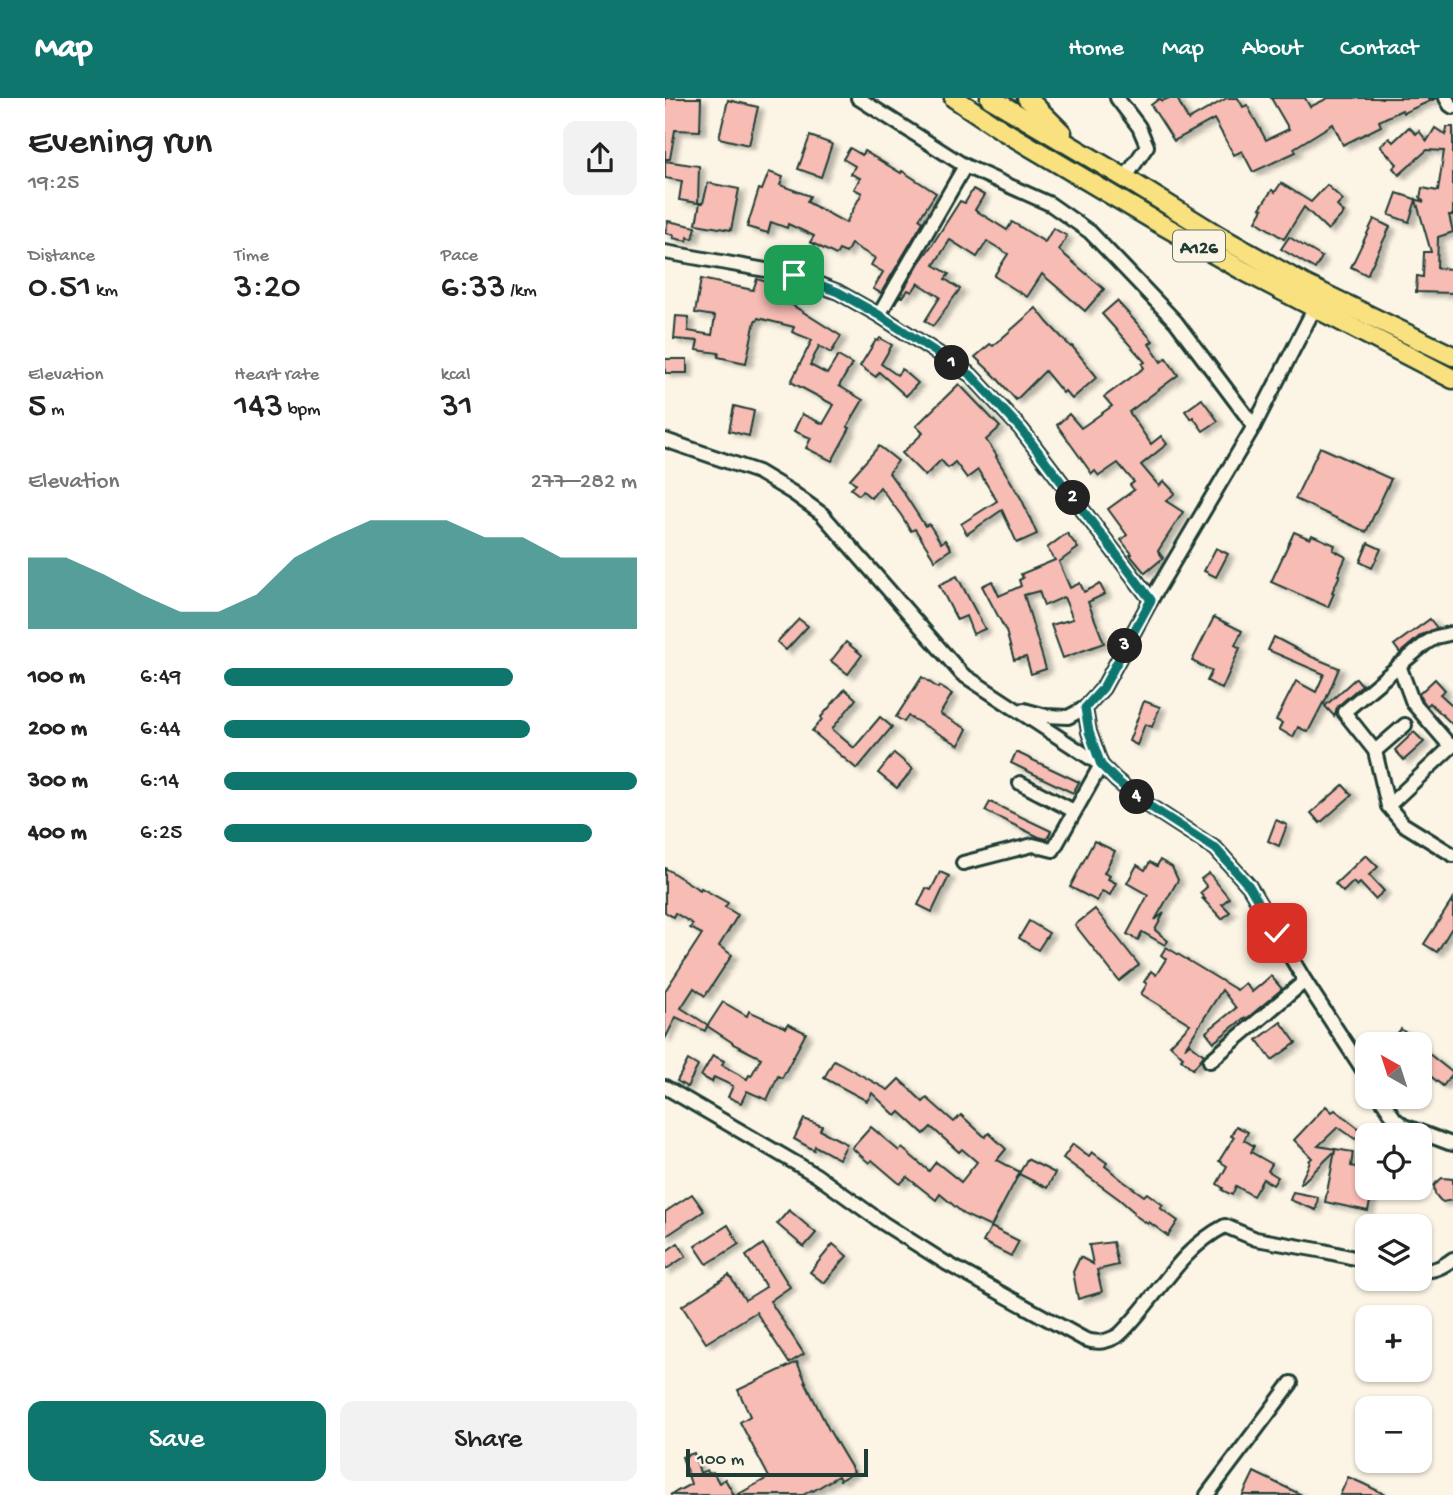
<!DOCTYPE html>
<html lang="en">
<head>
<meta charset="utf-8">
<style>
  body { margin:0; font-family:"Gochi Hand",sans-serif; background:#f2f2f2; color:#222; height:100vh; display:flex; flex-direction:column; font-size:26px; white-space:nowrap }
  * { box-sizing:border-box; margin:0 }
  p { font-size:23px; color:#767676 }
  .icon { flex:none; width:38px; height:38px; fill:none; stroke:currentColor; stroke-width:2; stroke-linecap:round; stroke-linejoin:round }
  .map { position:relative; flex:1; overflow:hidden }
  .drawer { display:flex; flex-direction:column; background:#fff; width:665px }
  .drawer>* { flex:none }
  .needle { width:46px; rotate:321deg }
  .buttons { position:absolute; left:690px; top:934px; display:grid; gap:14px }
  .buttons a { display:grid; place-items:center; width:77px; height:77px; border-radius:14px; background:#fff; box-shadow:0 2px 5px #0004; font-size:35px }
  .scale { position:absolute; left:21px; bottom:18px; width:182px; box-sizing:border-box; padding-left:7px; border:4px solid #1f3d34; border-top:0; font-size:19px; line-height:24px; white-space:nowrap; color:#1f3d34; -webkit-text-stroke:5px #fcf5e5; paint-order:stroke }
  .pin { position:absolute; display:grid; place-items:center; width:60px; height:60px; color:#fff; margin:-30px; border-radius:14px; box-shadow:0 4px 10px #0006 }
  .km { position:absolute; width:35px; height:35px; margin:-18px; border-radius:50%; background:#222; color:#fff; font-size:19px; line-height:35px; text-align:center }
  .round { display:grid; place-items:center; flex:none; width:74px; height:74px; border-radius:14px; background:#f2f2f2 }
  .head { display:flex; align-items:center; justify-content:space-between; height:119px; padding:0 28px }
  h1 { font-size:38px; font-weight:600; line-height:52px }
  .figures { display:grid; grid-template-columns:repeat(3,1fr); gap:10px; height:119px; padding:7px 28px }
  .figures div { display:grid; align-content:center }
  .figures b { font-size:35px; font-weight:600 }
  .figures small { font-size:19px; font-weight:400 }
  .figures p { font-size:19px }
  .chart { height:196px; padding:14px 28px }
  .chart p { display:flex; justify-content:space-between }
  .chart svg { width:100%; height:126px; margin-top:7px; fill:#0f766e; opacity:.7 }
  .button { display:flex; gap:14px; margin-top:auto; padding:14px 28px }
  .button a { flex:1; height:80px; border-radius:14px; background:#0f766e; color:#fff; font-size:28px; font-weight:600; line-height:80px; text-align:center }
  .button a+a { background:#f2f2f2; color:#222 }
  ul { padding:0 28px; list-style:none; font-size:23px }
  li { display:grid; grid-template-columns:112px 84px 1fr; align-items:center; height:52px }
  li i { height:18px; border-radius:9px; background:#0f766e }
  header { display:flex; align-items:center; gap:42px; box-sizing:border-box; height:98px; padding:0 35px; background:#0f766e; color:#fff }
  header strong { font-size:33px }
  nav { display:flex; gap:38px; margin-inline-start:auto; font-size:24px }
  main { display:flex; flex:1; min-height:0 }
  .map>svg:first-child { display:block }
  .building { fill:#f7bcb4; stroke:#1f3d34; stroke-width:2; filter:url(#shadow) }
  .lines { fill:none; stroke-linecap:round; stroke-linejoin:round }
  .minor-casing { stroke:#1f3d34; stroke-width:18 }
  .highway-casing { stroke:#1f3d34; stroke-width:23 }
  .minor { stroke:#fcf5e5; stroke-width:12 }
  .highway { stroke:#fae180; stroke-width:18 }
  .route-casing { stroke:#fff; stroke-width:14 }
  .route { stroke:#0f766e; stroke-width:9 }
  .labels { text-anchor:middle; stroke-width:6; stroke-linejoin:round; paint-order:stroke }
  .shield { fill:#fcf5e5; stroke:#617469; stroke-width:2 }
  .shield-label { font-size:19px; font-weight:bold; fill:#1f3d34 }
</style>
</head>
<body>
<header>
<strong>Map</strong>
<nav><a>Home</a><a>Map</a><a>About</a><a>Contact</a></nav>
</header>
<main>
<section class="drawer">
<div class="head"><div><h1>Evening run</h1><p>19:25</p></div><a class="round"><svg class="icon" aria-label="share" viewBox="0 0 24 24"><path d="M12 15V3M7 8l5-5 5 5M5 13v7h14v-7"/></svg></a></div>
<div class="figures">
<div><p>Distance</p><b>0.51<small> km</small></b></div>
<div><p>Time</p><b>3:20</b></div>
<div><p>Pace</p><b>6:33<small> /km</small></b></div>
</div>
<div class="figures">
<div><p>Elevation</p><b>5<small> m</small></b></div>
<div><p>Heart rate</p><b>143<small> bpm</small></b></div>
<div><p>kcal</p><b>31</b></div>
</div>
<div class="chart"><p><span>Elevation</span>277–282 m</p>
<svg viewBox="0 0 160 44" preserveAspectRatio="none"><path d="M0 44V19L10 19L20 25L30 32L40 38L50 38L60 32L70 19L80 12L90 6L100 6L110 6L120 12L130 12L140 19L150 19L160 19V44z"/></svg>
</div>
<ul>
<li><b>100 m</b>6:49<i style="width:70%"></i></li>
<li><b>200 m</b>6:44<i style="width:74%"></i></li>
<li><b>300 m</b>6:14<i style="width:100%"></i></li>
<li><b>400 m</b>6:25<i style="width:89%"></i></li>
</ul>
<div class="button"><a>Save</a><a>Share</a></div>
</section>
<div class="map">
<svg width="788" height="1397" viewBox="0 0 788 1397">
  <defs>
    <filter id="shadow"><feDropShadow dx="5.5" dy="3.5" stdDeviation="2" flood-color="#0004"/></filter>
  </defs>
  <rect width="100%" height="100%" fill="#fcf5e5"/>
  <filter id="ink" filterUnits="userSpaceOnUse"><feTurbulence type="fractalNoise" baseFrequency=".0143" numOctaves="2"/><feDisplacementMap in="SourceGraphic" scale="14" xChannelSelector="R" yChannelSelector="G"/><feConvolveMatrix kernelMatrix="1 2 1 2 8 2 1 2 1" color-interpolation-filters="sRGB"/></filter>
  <g filter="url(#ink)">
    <!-- building -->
    <g class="building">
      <polygon points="0,0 36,0 35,33 10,32 5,61 0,61"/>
      <polygon points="495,0 497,3 504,0 512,0 523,22 562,0 573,0 578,9 582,7 601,42 624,31 606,0 640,0 645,9 663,0 772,0 738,15 737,12 714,23 716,28 678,47 668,26 629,50 631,54 588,74 577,53 569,57 549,21 509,43 486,7"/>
      <polygon points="63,2 93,9 84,47 54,40"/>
      <polygon points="744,29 751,36 754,33 762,43 770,30 781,37 782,29 788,29 788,117 784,117 788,134 773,139 772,170 788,171 788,195 751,194 752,178 758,179 759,154 766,154 751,102 744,124 724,117 732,95 759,104 755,100 757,90 773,93 779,53 762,52 734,77 728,70 732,66 715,48 724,40 728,44"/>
      <polygon points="145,38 167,46 156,79 133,71"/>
      <polygon points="185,50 197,57 199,53 236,75 237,73 271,95 254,121 258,124 216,195 208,191 218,174 206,167 210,160 186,146 181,155 174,152 171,157 145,144 149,138 123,126 122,130 106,124 103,135 82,129 94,91 97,92 104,74 118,79 115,87 145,98 142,104 181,125 197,95 189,91 195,80 186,76 190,68 178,61"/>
      <polygon points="0,63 34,68 33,105 14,102 17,83 0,80"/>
      <polygon points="43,85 74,91 66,132 31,126 35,105 38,105"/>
      <polygon points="616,85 646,104 662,87 678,102 672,108 679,115 663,132 639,109 619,141 591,123 598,111 595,110 607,92 610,94"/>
      <polygon points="308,91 319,97 310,112 342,132 347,124 380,144 388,130 402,138 394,152 439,191 420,213 377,176 362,199 329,178 343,156 322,143 312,159 285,142 269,167 284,176 280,181 295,191 268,228 260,223 275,199 253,185 247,194 243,192 238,199 235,198 234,200 254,165 267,147 295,103 300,105"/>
      <polygon points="709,121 725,129 702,177 686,169"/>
      <polygon points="3,123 31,129 28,141 23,139 22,143 8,140 9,137 0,135"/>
      <polygon points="624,139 657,159 650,171 616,151"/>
      <polygon points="36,181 88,192 92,181 108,186 104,200 127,207 176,238 166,255 154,248 145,267 162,276 173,258 187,266 174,288 198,302 182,329 185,330 167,363 141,350 146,340 129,333 137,316 158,326 169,307 126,284 147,242 127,234 129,229 93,220 92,223 90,223 81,265 53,259 54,255 31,252 33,243 9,241 11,218 24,219 23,233 47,237 50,218 30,215"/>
      <polygon points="452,203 488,243 484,246 496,264 501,260 513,277 464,314 486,346 496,338 502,346 476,367 494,388 499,383 510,395 501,403 518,414 493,453 498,460 480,475 465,457 467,456 456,442 462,437 443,411 469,392 465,387 469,384 453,365 434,378 430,373 427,376 392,327 404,316 416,330 447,308 439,299 479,270 477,266 480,264 437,216"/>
      <polygon points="371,210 383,225 406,249 407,248 432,279 407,301 400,293 398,295 380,273 351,302 330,278 310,259 325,246 328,248"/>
      <polygon points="215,240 227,247 216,266 232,277 237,271 253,285 241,298 214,274 211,279 195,268 211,242 213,243"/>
      <rect x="0" y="261" width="22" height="14"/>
      <polygon points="294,286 335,329 321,342 332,358 331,359 357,402 372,436 352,445 337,412 302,436 296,426 332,403 313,372 302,380 290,364 283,370 276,362 260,378 237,355 258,335 251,328"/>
      <polygon points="537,301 553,323 538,333 528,319 526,321 520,313"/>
      <polygon points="69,308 89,313 84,338 64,333"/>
      <polygon points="214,348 233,363 224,375 240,397 260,428 264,426 276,445 280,442 286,451 270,462 250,431 246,433 236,417 215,389 206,400 198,393 194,397 186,391 191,386 185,381"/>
      <polygon points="655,349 726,381 701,434 630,401"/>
      <polygon points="629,434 645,441 647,437 670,447 668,452 681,459 673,477 675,477 667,494 669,495 663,509 606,484"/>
      <polygon points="402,435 413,450 394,464 405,490 415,485 419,494 435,486 440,496 423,504 439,545 398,560 386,527 408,521 399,499 379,508 374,493 359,497 381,571 366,576 361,559 349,562 341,533 317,488 327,483 334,498 356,488 354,482 358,480 356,476 390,462 382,450"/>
      <polygon points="703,445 716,451 707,470 695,464"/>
      <polygon points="551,450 563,456 551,479 539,473"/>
      <polygon points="292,478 320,531 308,536 301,518 292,522 274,487"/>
      <polygon points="549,519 577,533 570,547 575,550 557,591 542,583 547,573 527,563"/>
      <polygon points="134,521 143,528 121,552 112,544"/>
      <polygon points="765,521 772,530 756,537 735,555 729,547"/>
      <polygon points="609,539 647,559 674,570 659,606 658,605 643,634 633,629 628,639 614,631 617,625 611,622 631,583 651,594 659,576 603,552"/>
      <polygon points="181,544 197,557 183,576 166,563"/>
      <polygon points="257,579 273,590 274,588 287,596 275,616 302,631 294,647 243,618 239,624 231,619"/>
      <polygon points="691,580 697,587 673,608 669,618 660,608"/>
      <polygon points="770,581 780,592 775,596 788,608 788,627 765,605 762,608 756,600 754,596"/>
      <polygon points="180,591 191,601 167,631 189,650 215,619 227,629 192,671 147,633 157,621 156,619"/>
      <polygon points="479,603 495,609 487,629 480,626 472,647 464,643"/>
      <polygon points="749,634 759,644 739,662 730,652"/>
      <polygon points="351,654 414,684 408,695 346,665"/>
      <polygon points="229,655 248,671 232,690 213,675"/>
      <polygon points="678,687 687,697 655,725 646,715"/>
      <polygon points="325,704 386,733 382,741 374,739 320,713"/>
      <polygon points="611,722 622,727 614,748 603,743"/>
      <polygon points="429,743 450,753 439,775 445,778 443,781 451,785 445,797 437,793 432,803 405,789"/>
      <polygon points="701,757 713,769 704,777 719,793 710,801 695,785 692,788 688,784 678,794 670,786"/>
      <polygon points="495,762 507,769 513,782 490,822 499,815 490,832 503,843 500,847 477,834 473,842 462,836 483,797 462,785 472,767 480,772 485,764 492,768"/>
      <polygon points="0,770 35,792 36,790 63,805 60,809 73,817 54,848 67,857 40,898 29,890 16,910 43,927 58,904 82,918 84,913 121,930 123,926 141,935 117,980 113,978 102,1002 82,993 76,1005 63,999 68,988 49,979 47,984 36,978 48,957 59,963 57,967 82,981 84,977 86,978 96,960 68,946 68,945 42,928 40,933 11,919 0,941 0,893 37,836 25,830 28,826 10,815 8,819 0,814"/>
      <polygon points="275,774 284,778 267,814 253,807 261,790 266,792"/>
      <polygon points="544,775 564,800 557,806 565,814 557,821 538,801 540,801 535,795 542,789 536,781"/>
      <polygon points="788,801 788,828 772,854 759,846"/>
      <polygon points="430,811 474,867 454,883 410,827"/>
      <polygon points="364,823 384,835 373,852 354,840"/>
      <polygon points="501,849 572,892 580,885 587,894 606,878 617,891 580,922 579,920 549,944 541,934 571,910 557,892 520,950 525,946 539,957 528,971 516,961 518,959 505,947 525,926 476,896 482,886 479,884 486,873 491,877 501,861 496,857"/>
      <polygon points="616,924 631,945 607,962 592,942"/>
      <polygon points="736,931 756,947 723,947"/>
      <polygon points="754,948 788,975 778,988 754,969"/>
      <polygon points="23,962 33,968 22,989 12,983"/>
      <polygon points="169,962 223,992 234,981 258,1004 262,1000 289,1024 296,1017 320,1039 324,1035 341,1051 332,1062 355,1074 326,1129 300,1117 275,1096 271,1102 242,1079 235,1086 207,1062 204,1065 187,1050 206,1029 234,1053 237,1050 264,1073 271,1064 296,1084 312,1064 297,1051 294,1054 266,1029 259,1036 235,1014 231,1018 207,995 202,1003 159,980"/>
      <polygon points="661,1008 667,1014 670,1012 697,1033 690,1041 673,1029 653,1048 688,1054 686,1068 702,1072 700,1088 702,1090 708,1090 703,1113 660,1104 670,1053 636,1086 635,1085 645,1064 644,1063 647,1060 629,1042"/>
      <polygon points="139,1021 157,1028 155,1032 182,1046 174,1061 150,1048 149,1052 129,1041"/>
      <polygon points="571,1028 583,1034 579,1042 589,1048 586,1054 607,1066 603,1073 613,1079 608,1087 598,1081 588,1098 571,1088 567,1097 557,1092 558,1090 552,1086 562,1068 554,1063 569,1039 566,1038"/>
      <polygon points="408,1046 424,1058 427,1054 442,1065 440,1068 458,1083 479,1098 482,1095 498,1107 495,1110 513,1123 503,1138 484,1124 483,1126 468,1116 469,1114 454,1101 398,1060"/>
      <polygon points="362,1061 390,1075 382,1090 354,1076"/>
      <polygon points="777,1080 788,1081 788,1102 778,1104 775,1102 770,1096 769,1088 771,1085"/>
      <polygon points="628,1094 653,1099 651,1112 625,1102"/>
      <polygon points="27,1096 39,1113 0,1139 0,1114"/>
      <polygon points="124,1112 151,1135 139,1149 112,1126"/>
      <polygon points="63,1127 74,1146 42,1166 30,1148"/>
      <polygon points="326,1129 354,1143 346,1158 318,1144"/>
      <polygon points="448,1144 453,1167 432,1172 437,1194 413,1201 408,1174 415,1159 428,1166 424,1147"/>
      <polygon points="13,1145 21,1158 0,1172 0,1154"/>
      <polygon points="98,1146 125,1189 105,1203 139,1256 124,1265 91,1214 41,1245 17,1208 64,1177 80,1202 101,1189 81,1158"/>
      <polygon points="168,1146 182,1158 159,1185 145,1174"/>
      <polygon points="132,1264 141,1284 140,1284 164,1332 189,1374 175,1382 173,1378 148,1393 147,1392 138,1397 72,1397 104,1379 75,1324 85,1318 73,1292"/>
      <polygon points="29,1355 35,1375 42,1372 44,1376 48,1374 54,1385 60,1381 69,1397 5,1397 26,1386 17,1359"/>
      <polygon points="589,1374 595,1377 637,1397 578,1397"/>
      <polygon points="683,1379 699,1386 721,1397 675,1397"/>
    </g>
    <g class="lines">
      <!-- minor casing -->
      <g class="minor-casing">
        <g id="minor">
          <polyline points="193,0 300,68 385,106 425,134 511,224 589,328"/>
          <polyline points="452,0 474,29 482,48 460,80"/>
          <polyline points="781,0 785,7 788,9"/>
          <polyline points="0,154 129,177 173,194 214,217 306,277 356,331 486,502"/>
          <polyline points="214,217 300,68"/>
          <polyline points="0,342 93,374 128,395 157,416 297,576 436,667 451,682 475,702 551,751 584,788 640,883 702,978"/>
          <polyline points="788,535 771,539 761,545 679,614 710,653 723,708 738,726 788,757"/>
          <polyline points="734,567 748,605 786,649"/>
          <polyline points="359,612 381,618 403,619 420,610 438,590 486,502 589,328 650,209"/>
          <polyline points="710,653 740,627"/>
          <polyline points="355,685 409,713"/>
          <polyline points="723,708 788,647"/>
          <polyline points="298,765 368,747 388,752 436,667 424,634 420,610"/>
          <polyline points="545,963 640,883"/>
          <path d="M0,989L151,1077L218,1125L281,1165L419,1241C432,1246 442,1244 454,1237C491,1202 513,1152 560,1128L591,1141L659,1153L702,1163"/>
          <polyline points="715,999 730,1021 739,1028 784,1045 788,1046"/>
          <path d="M754,1173C769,1173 776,1170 788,1161"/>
          <polyline points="542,1397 626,1285"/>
        </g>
      </g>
      <!-- highway casing -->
      <g class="highway-casing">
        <g id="highway">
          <polyline points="289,0 337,32 492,124 579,173 788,281"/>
          <polyline points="325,0 460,80 552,137 639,186 788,258"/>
          <polyline points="362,0 397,35"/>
        </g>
      </g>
      <!-- minor -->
      <use href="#minor" class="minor"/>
      <!-- highway -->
      <use href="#highway" class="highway"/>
    </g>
  </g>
  <g class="lines" filter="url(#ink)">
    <!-- route casing -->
    <g class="route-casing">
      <polyline id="route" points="129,177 173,194 214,217 306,277 356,331 486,502 438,590 420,610 424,634 436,667 451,682 475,702 551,751 584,788 612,835"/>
    </g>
    <!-- route -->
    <use href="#route" class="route"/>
  </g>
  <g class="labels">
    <!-- shield labels -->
    <rect class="shield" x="508" y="132.5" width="52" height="31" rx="5"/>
    <g class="shield-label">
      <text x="534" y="155">A126</text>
    </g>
  </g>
</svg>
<div class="buttons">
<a><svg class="needle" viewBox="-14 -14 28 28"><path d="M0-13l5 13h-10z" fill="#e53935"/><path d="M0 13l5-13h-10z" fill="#767676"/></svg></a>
<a><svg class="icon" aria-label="locate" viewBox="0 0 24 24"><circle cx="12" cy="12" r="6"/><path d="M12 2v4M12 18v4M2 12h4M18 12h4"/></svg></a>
<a><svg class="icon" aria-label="layers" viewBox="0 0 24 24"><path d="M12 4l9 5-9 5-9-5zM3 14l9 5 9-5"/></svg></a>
<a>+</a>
<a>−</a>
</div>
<div class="scale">100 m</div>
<div class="pin" style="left:129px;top:177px;background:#1e9e55"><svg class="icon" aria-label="arrive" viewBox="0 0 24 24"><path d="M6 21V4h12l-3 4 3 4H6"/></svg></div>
<div class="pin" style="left:612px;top:835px;background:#d93025"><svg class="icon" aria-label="check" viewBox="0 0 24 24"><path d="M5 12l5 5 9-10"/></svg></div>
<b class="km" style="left:287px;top:265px">1</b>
<b class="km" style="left:408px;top:400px">2</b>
<b class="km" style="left:460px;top:548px">3</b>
<b class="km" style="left:472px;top:699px">4</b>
</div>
</main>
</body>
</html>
